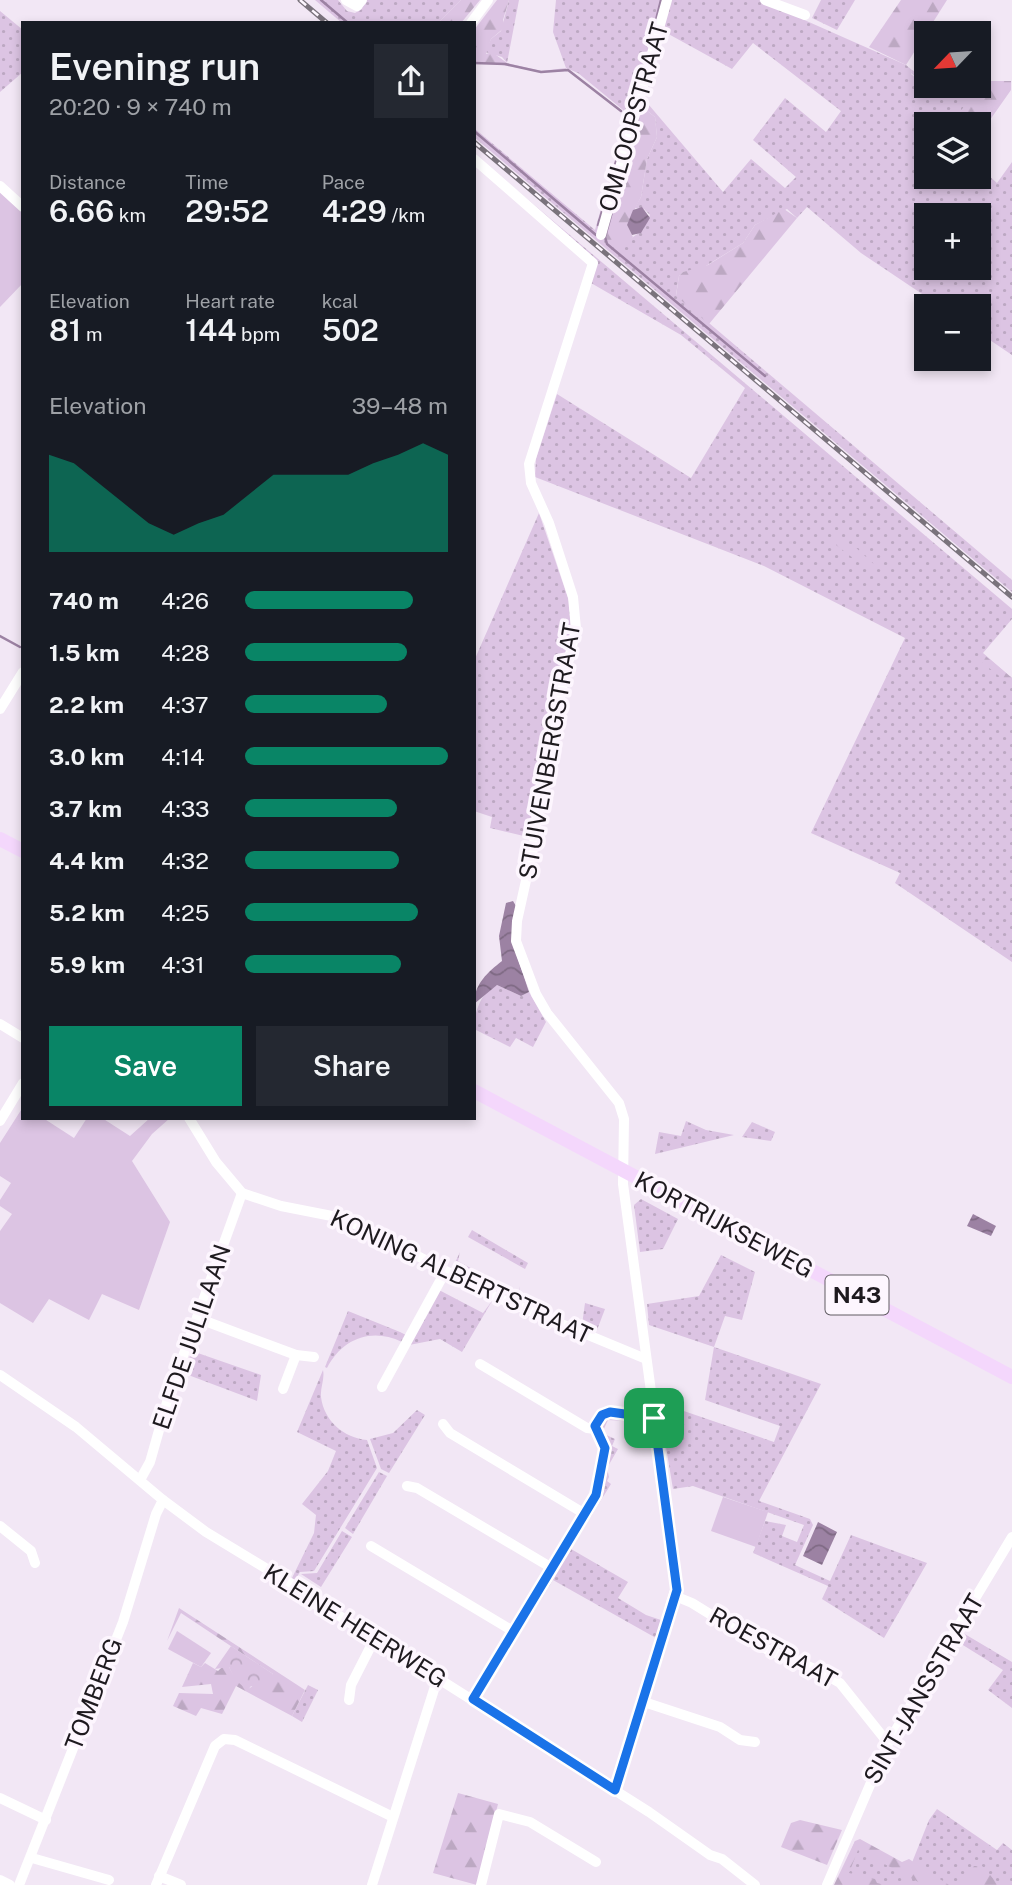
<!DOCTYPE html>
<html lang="en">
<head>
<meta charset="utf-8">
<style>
  body { margin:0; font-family:"Public Sans",sans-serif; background:#242831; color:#f1f3f6; height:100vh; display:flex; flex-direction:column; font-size:26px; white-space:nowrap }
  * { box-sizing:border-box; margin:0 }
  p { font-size:23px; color:#9ea1a6 }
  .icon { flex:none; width:38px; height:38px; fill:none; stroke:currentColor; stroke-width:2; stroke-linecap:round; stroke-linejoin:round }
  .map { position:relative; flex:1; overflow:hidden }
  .details { position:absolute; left:21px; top:21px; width:455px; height:1099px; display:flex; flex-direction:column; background:#171b24; border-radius:0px; box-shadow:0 4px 10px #0003 }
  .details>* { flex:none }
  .needle { width:46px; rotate:245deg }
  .tools { position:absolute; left:914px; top:21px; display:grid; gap:14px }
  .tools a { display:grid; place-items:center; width:77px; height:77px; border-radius:0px; background:#171b24; box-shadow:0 4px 10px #0003; font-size:35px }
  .pin { position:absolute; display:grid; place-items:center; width:60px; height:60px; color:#fff; margin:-30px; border-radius:14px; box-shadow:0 4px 10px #0006 }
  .round { display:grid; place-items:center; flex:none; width:74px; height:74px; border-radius:0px; background:#242831 }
  .overview { display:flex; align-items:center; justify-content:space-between; height:119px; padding:0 28px }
  h1 { font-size:38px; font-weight:600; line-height:52px }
  .metrics { display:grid; grid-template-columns:repeat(3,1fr); gap:10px; height:119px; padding:7px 28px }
  .metrics div { display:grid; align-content:center }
  .metrics b { font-size:30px; font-weight:600 }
  .metrics small { font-size:19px; font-weight:400 }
  .metrics p { font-size:19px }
  .chart { height:196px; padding:14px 28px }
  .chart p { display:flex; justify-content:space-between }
  .chart svg { width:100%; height:126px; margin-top:7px; fill:#098566; opacity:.7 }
  .action { display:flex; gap:14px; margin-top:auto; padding:14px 28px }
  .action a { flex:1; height:80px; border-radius:0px; background:#098566; color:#fff; font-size:28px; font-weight:600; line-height:80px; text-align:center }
  .action a+a { background:#242831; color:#f1f3f6 }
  ul { padding:0 28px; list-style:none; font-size:23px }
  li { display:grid; grid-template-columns:112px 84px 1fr; align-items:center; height:52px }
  li i { height:18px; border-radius:9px; background:#098566 }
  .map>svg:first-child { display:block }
  .grass { fill:url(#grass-dots); fill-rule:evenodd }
  .forest { fill:url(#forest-firs) }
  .park { fill:url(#park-crowns) }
  .pitch { fill:#dcc4e3 }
  .water { fill:url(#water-waves) }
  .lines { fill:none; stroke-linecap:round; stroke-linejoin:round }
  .stream { stroke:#9c82a3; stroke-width:2.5 }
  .street { stroke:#fff; stroke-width:10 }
  .primary { stroke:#f4d7fc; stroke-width:14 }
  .rail-casing { stroke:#7a737c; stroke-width:5 }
  .rail { stroke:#fdf6fe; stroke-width:2.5; stroke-dasharray:8; stroke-linecap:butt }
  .route-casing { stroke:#fff; stroke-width:14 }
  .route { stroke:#1a73e8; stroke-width:9 }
  .labels { text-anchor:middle; stroke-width:7; stroke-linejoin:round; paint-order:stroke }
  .shield { fill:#fdf6fe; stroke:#615c62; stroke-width:2 }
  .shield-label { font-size:23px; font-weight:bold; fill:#1e1a1f }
  .street-label { font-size:24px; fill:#1e1a1f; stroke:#fdf6fe }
</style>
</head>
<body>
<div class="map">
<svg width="1012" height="1885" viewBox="0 0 1012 1885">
  <defs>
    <pattern id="grass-dots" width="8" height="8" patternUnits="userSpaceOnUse" patternTransform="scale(1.75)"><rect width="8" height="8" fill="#dcc4e3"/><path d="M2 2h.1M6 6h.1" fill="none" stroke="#bca8c2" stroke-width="1.8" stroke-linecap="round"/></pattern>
    <pattern id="forest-firs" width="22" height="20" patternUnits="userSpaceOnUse" patternTransform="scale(1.75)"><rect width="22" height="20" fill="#dcc4e3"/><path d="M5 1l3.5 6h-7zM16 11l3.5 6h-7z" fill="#bca8c2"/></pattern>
    <pattern id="park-crowns" width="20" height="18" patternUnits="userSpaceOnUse" patternTransform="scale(1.75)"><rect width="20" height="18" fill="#dcc4e3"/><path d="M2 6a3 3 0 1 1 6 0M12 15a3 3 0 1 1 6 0" fill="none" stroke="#bca8c2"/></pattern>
    <pattern id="water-waves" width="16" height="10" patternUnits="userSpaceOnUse" patternTransform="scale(1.75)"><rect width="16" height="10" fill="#9c82a3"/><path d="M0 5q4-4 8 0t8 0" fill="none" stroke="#7f6a84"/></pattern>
  </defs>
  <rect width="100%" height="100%" fill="#f2e7f5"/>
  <!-- grass -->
  <g class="grass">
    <polygon points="315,0 338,0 347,11 355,13 362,9 364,0 461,0 438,23 342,23"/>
    <polygon points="509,0 519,0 507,63 502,57 485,52 491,39 501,31"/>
    <path d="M556,0H664L632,115L620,246L643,230L650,215L644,209L635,208L641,197L647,159L657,137L655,117L641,106L643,98L723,192L751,159L785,188L796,177L753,140L785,98L826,132L841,111L753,43L732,69L663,31L671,0H759L906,65L912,70L911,74L933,92L972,96L952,124H926V177H978V166L997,183L1012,162V355L978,332V306H940L861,253L807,207L797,218L787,209L755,225L743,243L701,269L683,272L679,276L676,295L1012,580V592L474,137V128L595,230L628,114L578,73L566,68L553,32ZM926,215H978V268H926Z"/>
    <polygon points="821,0 855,0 837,30 812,18"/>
    <polygon points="0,11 23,30 23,72 0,92"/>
    <polygon points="474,154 1012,609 1012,619 983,653 1012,678 1012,962 895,883 900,873 811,833 905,638 764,566 535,477 536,459 557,394 691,478 745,388 681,335 591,283 596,262 474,157"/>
    <polygon points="539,513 569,601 571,631 539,761 528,837 490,828 492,817 474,811 474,661"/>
    <path d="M497,985L521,996L529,992L546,1022L533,1047L516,1038L510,1047L474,1029C474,1013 481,991 497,985Z"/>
    <polygon points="686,1121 706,1130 734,1135 655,1154 659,1132 681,1136"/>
    <polygon points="752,1122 775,1132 771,1141 742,1137"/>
    <polygon points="641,1199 678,1219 663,1249 640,1252 634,1205"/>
    <polygon points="472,1230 528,1263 525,1269 468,1237"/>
    <polygon points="460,1252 458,1261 519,1295 520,1286 520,1297 453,1267"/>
    <polygon points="721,1255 755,1272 742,1320 725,1316 714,1347 821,1384 759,1501 810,1519 813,1525 795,1565 830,1581 851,1535 927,1563 884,1638 822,1599 828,1586 753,1553 765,1521 786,1525 782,1536 797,1542 804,1525 693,1486 673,1489 660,1411 678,1409 774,1442 780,1426 705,1400 714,1347 649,1325 647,1304 699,1296"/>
    <polygon points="439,1290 483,1313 492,1301 462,1352 440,1339 409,1345"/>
    <polygon points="585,1303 605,1309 597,1330 582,1325"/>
    <path d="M348,1311L400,1332L406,1335L402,1342C371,1327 342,1339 327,1368L325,1367Z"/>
    <polygon points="192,1351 261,1375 257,1401 183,1373"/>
    <path d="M323,1370C325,1379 320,1388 321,1397C324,1421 344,1438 367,1440L377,1468L314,1571L300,1572L295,1580L292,1578L314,1533L316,1515L302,1504L328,1471L336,1451L297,1432Z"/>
    <polygon points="417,1410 425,1415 389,1473 381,1469 370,1439 393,1433"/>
    <polygon points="605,1416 644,1422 608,1420 602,1433 615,1439 612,1446 618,1449 607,1468 609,1477 607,1481 611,1484 571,1549 628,1582 618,1598 646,1615 661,1620 656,1638 553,1580 534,1611 531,1610 604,1480 598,1427"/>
    <polygon points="379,1472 387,1476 353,1534 345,1528"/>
    <polygon points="342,1531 352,1537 321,1587 301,1574 317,1573"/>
    <polygon points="963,1633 1012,1662 1012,1708 988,1690 1003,1670 958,1642"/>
    <polygon points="308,1685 318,1690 302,1722 292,1716"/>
    <polygon points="937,1809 997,1850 1003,1843 1012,1850 1012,1885 837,1885 855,1841 909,1870 929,1820"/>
  </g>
  <!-- forest -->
  <g class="forest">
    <polygon points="461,0 480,0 461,23 438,23"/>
    <path d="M497,0H509L503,20L505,27L491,39L486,54L492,52L507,63L541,71L566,68L565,71C534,76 506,61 474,64V30Z"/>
    <polygon points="901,0 947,0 906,65 869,47"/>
    <polygon points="912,70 926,77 926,86 978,86 978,81 1011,81 1011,90 978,137 978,124 952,124 971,96 933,93 911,73"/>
    <polygon points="641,106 655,117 657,137 647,159 641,197 627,225 633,237 618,251 603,238"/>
    <polygon points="784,209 797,218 709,324 676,296 679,276 683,272 708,265 743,243 755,225"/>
    <polygon points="835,539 853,545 877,567 870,571 832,542"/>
    <polygon points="979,654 983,654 1012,678 1012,686 980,661"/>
    <polygon points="179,1608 305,1690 292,1716 236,1686 222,1714 201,1708 196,1716 173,1706 179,1693 213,1694 211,1684 182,1687 193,1663 201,1667 205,1663 218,1671 224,1665 229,1667 236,1680 248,1689 273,1674 181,1613 167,1641"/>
    <polygon points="458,1793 498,1804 477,1885 433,1873"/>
    <polygon points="800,1820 842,1830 827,1865 781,1847 791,1823"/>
    <polygon points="860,1839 902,1862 909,1859 949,1885 924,1885 858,1850 849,1873 875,1879 877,1883 885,1885 834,1885 855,1841"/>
    <polygon points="974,1866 982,1866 999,1885 961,1885"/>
  </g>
  <!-- park -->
  <polygon class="park" points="231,1646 273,1674 263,1693 251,1686 248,1690 235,1680 229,1667 215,1669"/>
  <!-- pitch -->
  <g class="pitch">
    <polygon points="0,191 23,212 23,283 0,307"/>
    <polygon points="23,1107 23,1118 43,1118 74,1138 87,1118 102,1118 130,1136 150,1118 170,1118 152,1134 132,1161 170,1222 139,1310 102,1294 89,1320 49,1299 33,1323 0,1303 0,1231 12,1214 0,1206 0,1200 11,1183 0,1176 0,1143"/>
    <polygon points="723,1497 768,1512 756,1547 711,1531"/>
    <polygon points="177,1631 211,1653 201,1667 168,1649"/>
  </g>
  <!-- water -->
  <g class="water">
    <polygon points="642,207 650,218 641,233 632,235 627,225 633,210"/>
    <path d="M513,901L516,906L512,941L529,992L521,996L497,985L474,1004C474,984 488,972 502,961L499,936L506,903Z"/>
    <polygon points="973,1214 996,1226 991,1236 967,1226"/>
    <polygon points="818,1522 837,1532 822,1565 803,1556"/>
  </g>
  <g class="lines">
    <!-- stream -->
    <g class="stream">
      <polyline points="321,0 348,23"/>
      <polyline points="651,40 661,0"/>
      <polyline points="474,63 505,64 541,72 568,70 621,111"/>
      <polyline points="638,119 605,237 607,244 765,376"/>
      <polyline points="474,131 596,235"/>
      <polyline points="611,179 633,103"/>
      <polyline points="598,225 610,184"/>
      <polyline points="0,636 20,647"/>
    </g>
    <!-- street -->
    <g class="street">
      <polyline points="346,0 357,6 362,0"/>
      <polyline points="765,0 805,15"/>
      <polyline points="471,23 488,0"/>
      <polyline points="474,159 593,263 529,464 531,483 549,523 573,597 576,629 544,765 533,849 517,921 516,941 536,994 547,1013 619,1103 624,1119 623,1184 677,1584 615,1790"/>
      <polyline points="0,186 23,207"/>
      <polyline points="601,235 667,0"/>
      <polyline points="0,709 23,672"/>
      <polyline points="0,1024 23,1038"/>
      <polyline points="189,1118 216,1162 242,1193 281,1206 337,1217 365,1228 489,1294 646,1359"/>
      <polyline points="0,1121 23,1083"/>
      <polyline points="197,1318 296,1355 314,1357"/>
      <polyline points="480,1364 587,1428 595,1429"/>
      <polyline points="0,1375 76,1427 163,1500 206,1532 300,1589 319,1607 330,1610 649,1812 710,1855 722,1859 755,1885"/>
      <polyline points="382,1387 445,1272"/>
      <polyline points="283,1389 296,1355"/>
      <polyline points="443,1424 450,1433 585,1514"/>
      <polyline points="140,1480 150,1462 169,1395 242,1193"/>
      <polyline points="407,1486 417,1488 552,1568"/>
      <polyline points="0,1526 31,1551 35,1563"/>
      <polyline points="371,1546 513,1631"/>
      <polyline points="675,1596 692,1603 768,1650 817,1670 840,1683 888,1743"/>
      <polyline points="473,1699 599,1490 605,1448 595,1426 607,1412 654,1418"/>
      <polyline points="349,1700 351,1685 375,1638"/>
      <polyline points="644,1702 720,1727 740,1740 755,1742"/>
      <polyline points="0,1798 46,1820"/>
      <polyline points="32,1858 109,1880"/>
      <polyline points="159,1876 181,1885"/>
      <polyline points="0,1880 10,1885"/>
      <polyline points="19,1885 123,1622 156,1514 163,1500"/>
      <polyline points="156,1885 215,1746 224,1739 235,1740 393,1817"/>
      <polyline points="372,1885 438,1677"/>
      <polyline points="481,1885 499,1814 530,1822 596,1862"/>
      <polyline points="827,1885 888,1743 1012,1537"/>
    </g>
    <!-- primary -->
    <g class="primary">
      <polyline points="0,839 23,851"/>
      <polyline points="474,1091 1012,1377"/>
    </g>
    <!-- rail casing -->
    <g class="rail-casing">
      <g id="rail">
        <polyline points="300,0 327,23"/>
        <polyline points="474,142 1012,597"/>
      </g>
    </g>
    <!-- rail -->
    <use href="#rail" class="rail"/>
  </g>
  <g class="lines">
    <!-- route casing -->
    <g class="route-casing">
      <polygon id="route" points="610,1412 654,1418 677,1590 615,1790 473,1699 596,1495 605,1448 595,1426 602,1415"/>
    </g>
    <!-- route -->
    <use href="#route" class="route"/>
  </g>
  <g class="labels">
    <!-- shield labels -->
    <rect class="shield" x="825.5" y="1275.5" width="63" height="39" rx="5"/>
    <g class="shield-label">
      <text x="857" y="1303">N43</text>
    </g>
    <!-- street labels -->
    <g class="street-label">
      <text transform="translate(634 117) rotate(-74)" y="8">OMLOOPSTRAAT</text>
      <text transform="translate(550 751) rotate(-80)" y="8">STUIVENBERGSTRAAT</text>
      <text transform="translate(724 1225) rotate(28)" y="8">KORTRIJKSEWEG</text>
      <text transform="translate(461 1277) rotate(25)" y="8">KONING ALBERTSTRAAT</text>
      <text transform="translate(192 1337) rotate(-71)" y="8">ELFDE JULILAAN</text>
      <text transform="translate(355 1626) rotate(32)" y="8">KLEINE HEERWEG</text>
      <text transform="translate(773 1648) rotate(29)" y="8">ROESTRAAT</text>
      <text transform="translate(924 1689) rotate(-60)" y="8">SINT-JANSSTRAAT</text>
      <text transform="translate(94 1694) rotate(-69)" y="8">TOMBERG</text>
    </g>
  </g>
</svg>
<div class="tools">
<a><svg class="needle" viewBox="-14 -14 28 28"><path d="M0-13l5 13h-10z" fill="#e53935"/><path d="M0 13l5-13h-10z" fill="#9ea1a6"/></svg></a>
<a><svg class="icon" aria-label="layers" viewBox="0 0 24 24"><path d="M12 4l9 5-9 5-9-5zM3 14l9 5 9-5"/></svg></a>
<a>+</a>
<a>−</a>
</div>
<div class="pin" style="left:654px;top:1418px;background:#1e9e55"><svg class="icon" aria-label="arrive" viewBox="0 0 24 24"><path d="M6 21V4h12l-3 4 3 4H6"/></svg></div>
<section class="details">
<div class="overview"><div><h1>Evening run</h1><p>20:20 · 9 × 740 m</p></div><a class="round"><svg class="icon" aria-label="share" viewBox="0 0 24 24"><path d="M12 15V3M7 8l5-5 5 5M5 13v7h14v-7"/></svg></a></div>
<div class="metrics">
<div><p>Distance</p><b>6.66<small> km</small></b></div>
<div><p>Time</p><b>29:52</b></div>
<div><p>Pace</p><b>4:29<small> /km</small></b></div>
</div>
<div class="metrics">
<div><p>Elevation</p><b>81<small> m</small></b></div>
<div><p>Heart rate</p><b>144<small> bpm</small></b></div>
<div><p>kcal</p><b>502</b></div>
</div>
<div class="chart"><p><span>Elevation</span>39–48 m</p>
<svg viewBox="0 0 160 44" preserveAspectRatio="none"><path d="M0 44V10L10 13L20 20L30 27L40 34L50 38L60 34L70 31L80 24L90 17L100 17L110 17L120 17L130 13L140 10L150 6L160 10V44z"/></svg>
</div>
<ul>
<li><b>740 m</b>4:26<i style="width:83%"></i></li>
<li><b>1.5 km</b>4:28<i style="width:80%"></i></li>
<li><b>2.2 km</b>4:37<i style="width:70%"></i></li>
<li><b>3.0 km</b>4:14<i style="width:100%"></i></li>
<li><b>3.7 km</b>4:33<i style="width:75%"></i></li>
<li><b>4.4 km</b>4:32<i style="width:76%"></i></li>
<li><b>5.2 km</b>4:25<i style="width:85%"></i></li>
<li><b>5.9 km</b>4:31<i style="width:77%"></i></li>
</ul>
<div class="action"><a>Save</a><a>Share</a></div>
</section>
</div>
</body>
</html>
